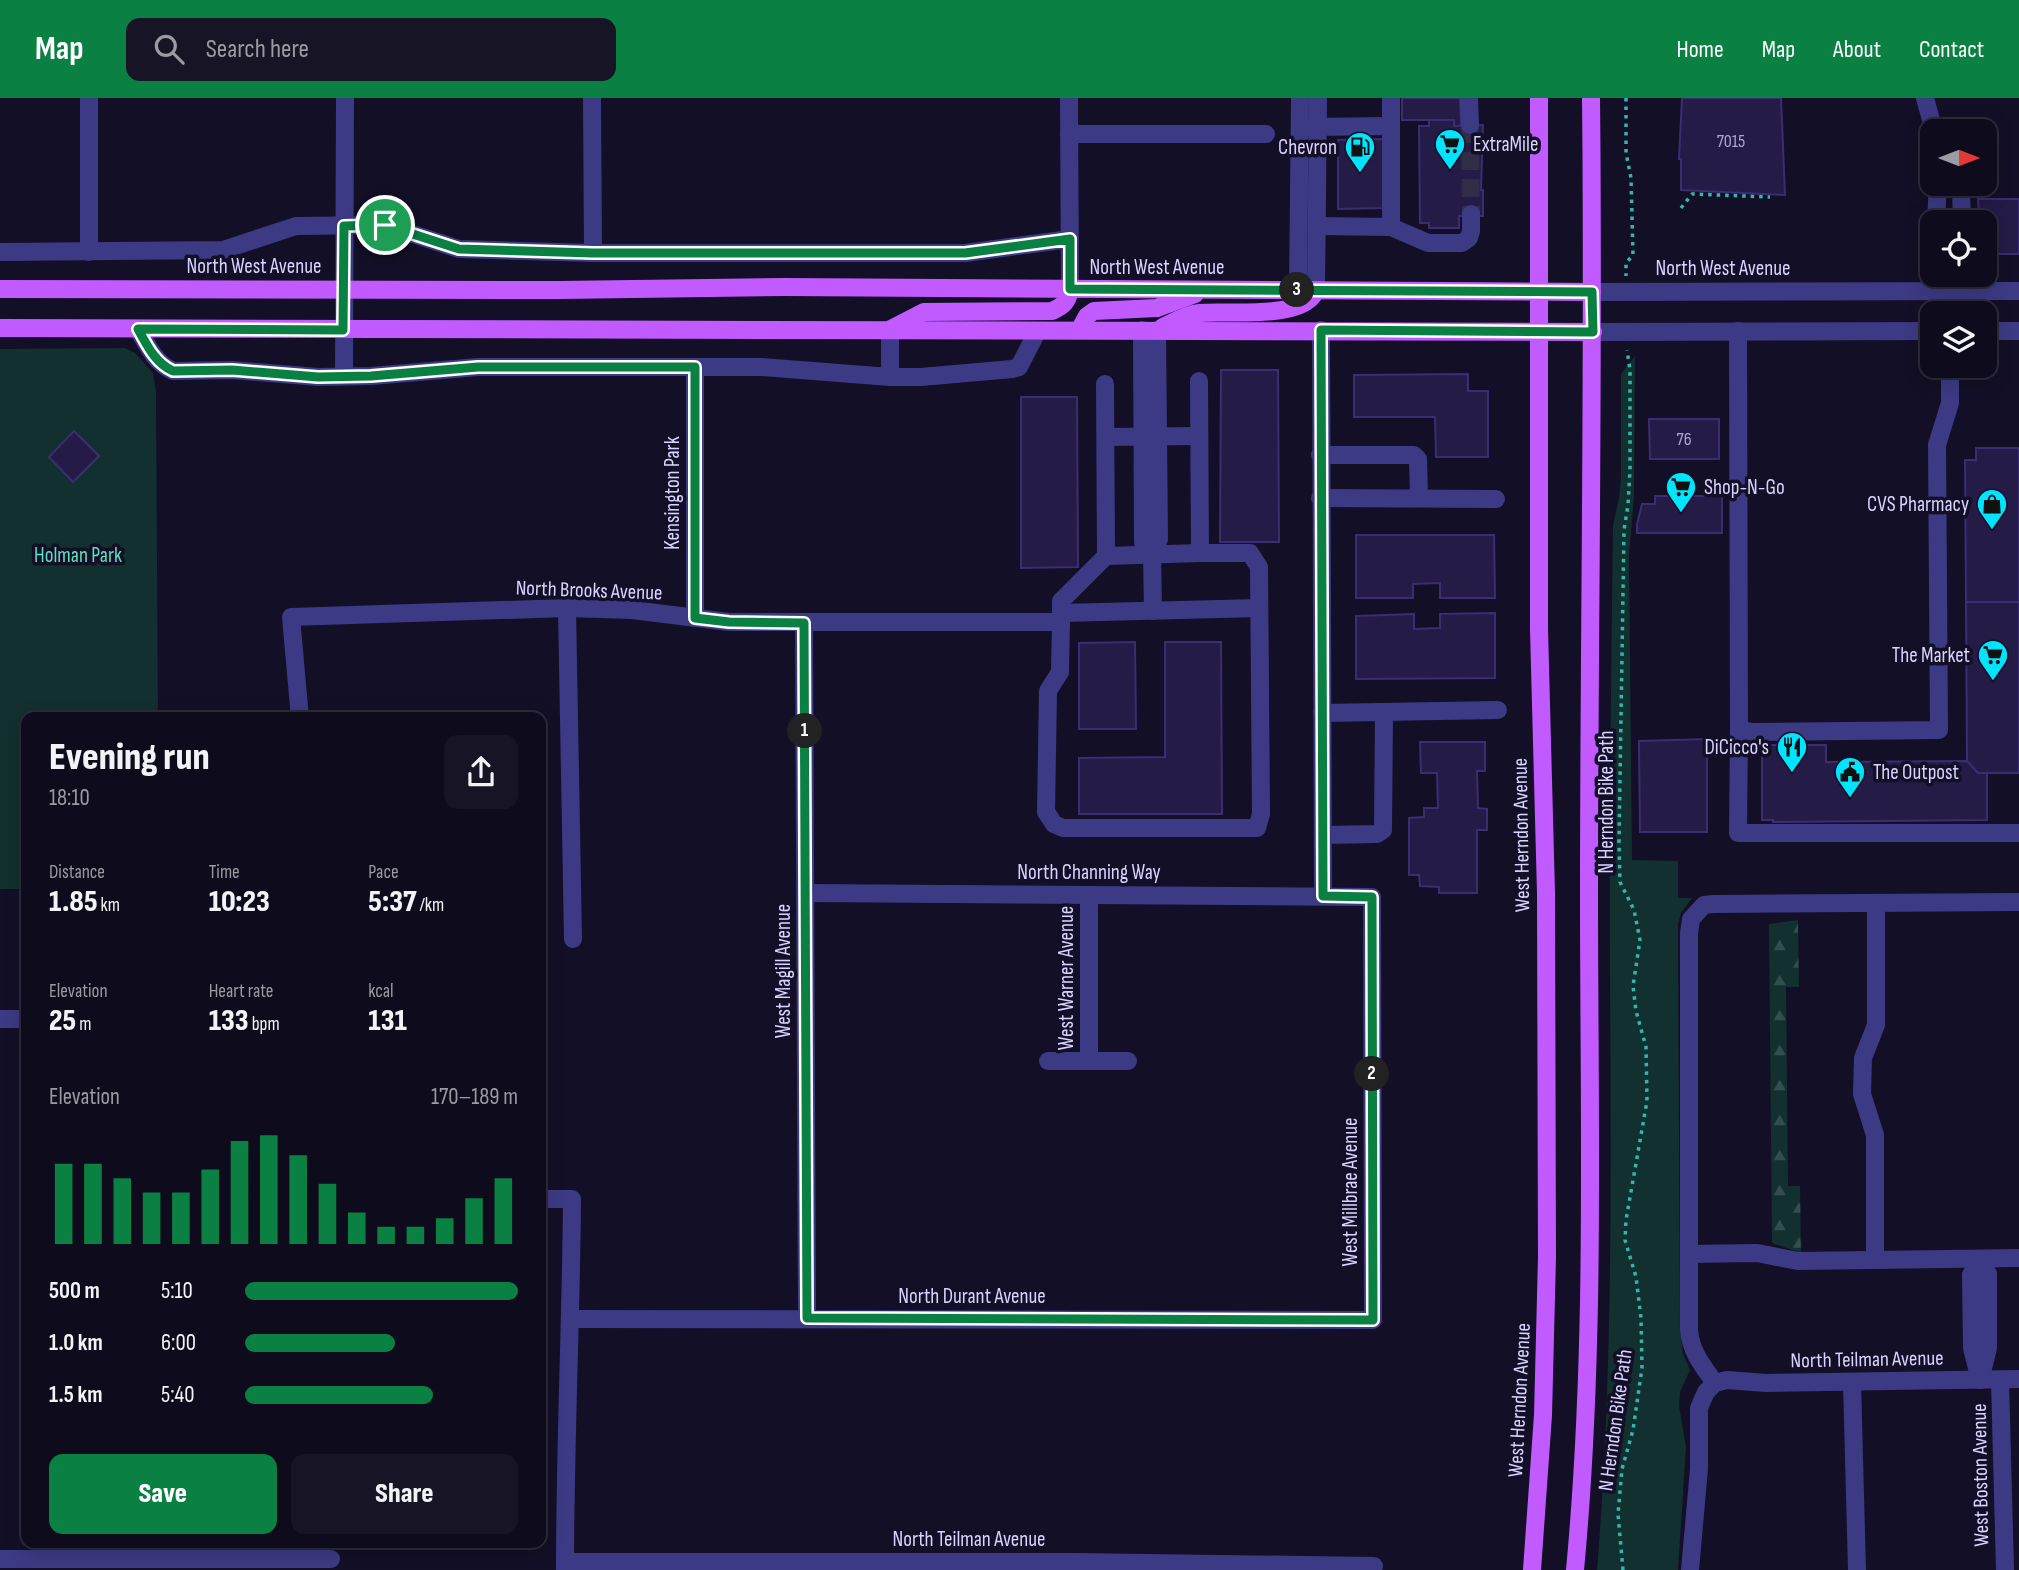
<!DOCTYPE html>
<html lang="en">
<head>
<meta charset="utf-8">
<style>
  body { margin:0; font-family:"Sofia Sans Condensed",sans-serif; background:#171425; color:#f1f3f6; height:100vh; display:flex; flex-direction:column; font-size:26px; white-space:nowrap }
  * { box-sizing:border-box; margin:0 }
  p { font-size:23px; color:#9b9ba3 }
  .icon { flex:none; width:38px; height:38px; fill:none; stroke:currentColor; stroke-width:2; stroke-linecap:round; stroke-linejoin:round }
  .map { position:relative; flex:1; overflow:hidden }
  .panel { position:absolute; left:21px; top:614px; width:525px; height:836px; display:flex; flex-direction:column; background:#0e0b1c; border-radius:14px; box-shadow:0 4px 18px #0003,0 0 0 2px #2e2b3b }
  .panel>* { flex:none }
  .needle { width:46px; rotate:90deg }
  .buttons { position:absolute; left:1920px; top:21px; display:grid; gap:14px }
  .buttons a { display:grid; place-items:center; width:77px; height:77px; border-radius:14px; background:#0e0b1c; box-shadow:0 4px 18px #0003,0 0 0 2px #2e2b3b; font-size:35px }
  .pin { position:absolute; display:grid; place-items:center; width:60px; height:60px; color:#fff; margin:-30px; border:4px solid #fff; border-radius:50%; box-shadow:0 2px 7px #0007 }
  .km { position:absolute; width:35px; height:35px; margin:-18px; border-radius:50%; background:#222; color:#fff; font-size:19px; line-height:35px; text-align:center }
  .round { display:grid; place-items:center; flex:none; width:74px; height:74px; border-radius:14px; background:#171425 }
  .summary { display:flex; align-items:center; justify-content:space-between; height:119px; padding:0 28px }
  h1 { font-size:38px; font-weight:800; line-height:52px }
  .stats { display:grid; grid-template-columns:repeat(3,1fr); gap:10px; height:119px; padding:7px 28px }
  .stats div { display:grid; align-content:center }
  .stats b { font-size:30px; font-weight:800 }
  .stats small { font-size:19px; font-weight:400 }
  .stats p { font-size:19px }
  .chart { height:196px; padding:14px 28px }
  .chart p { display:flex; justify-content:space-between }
  .chart svg { width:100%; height:126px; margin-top:7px; stroke:#0b8043; stroke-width:6 }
  .primary-button { display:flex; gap:14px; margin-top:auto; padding:14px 28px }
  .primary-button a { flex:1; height:80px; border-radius:14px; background:#0b8043; color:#fff; font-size:28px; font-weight:800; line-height:80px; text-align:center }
  .primary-button a+a { background:#171425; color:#f1f3f6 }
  ul { padding:0 28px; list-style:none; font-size:23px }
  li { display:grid; grid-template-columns:112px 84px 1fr; align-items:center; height:52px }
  li i { height:18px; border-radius:9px; background:#0b8043 }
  header { display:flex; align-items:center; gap:42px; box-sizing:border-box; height:98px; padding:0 35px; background:#0b8043; color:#fff }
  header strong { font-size:33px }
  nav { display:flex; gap:38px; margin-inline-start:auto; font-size:24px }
  .search { width:490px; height:63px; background:#171425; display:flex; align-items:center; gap:18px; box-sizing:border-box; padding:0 24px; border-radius:14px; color:#9b9ba3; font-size:26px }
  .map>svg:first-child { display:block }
  .green { fill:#12302f }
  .forest { fill:url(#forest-firs) }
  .building { fill:#241b47; stroke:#3b2d73; stroke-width:2 }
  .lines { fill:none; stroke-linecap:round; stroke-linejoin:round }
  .minor-tunnel { stroke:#312d47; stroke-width:18; stroke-dasharray:18 9; stroke-linecap:butt }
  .path { stroke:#2fb8b0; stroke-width:3.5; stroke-dasharray:3.5 5; stroke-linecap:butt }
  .minor { stroke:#3d3a85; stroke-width:18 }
  .major { stroke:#c25bff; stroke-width:18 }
  .route-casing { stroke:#fff; stroke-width:14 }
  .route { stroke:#0b8043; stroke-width:9 }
  .labels { text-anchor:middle; stroke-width:7; stroke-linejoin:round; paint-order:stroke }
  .number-label { font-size:18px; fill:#aca6d1 }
  .poi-label { font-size:21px; fill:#d9d4ff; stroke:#130f26; text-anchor:end }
  .street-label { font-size:21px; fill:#d9d4ff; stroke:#130f26 }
  .park-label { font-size:21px; fill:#5fe0c0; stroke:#130f26 }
</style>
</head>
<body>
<header>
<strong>Map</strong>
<div class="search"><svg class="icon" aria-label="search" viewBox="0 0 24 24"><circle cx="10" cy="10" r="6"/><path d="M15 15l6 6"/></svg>Search here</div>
<nav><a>Home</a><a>Map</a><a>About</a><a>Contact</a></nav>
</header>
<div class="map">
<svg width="2019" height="1472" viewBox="0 0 2019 1472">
  <defs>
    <pattern id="forest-firs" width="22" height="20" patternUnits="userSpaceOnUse" patternTransform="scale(1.75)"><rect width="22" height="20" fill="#12302f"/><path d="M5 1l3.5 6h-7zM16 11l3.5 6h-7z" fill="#344d4e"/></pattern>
  </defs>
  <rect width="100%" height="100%" fill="#130f26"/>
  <!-- green -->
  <g class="green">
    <polygon points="125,250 135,255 153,275 156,294 158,619 26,620 26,791 0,791 0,251"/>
    <path d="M1635,258L1634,398L1629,458L1632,762L1678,763V800H1692L1681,815L1678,826L1680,1232L1683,1256L1690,1272L1680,1294L1679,1308L1686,1349L1678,1472H1597C1613,1275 1611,1078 1610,881C1609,729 1611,578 1613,427L1619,400L1621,379V276Z"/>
  </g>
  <!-- forest -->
  <polygon class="forest" points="1798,822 1799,889 1786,889 1788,1088 1800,1088 1801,1155 1772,1145 1769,826"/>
  <!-- building -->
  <g class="building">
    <polygon points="1402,0 1460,0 1461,28 1454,28 1454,22 1402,22"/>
    <polygon points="1682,0 1781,0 1785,97 1681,92 1681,61 1679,61"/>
    <polygon points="1429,22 1454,22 1454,28 1483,27 1481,92 1483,92 1483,118 1459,118 1459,130 1429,130 1429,125 1420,125 1419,28 1429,28"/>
    <polygon points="1383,41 1383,110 1338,111 1338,42"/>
    <polygon points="1978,101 2019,101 2019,156 1984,156 1984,124 1979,124"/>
    <polygon points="1221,272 1278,272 1279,444 1220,444"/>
    <polygon points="1468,276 1468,293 1488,293 1488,359 1436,359 1435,319 1354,319 1354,277"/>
    <polygon points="1021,299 1077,299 1078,469 1021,470"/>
    <polygon points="1649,321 1719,321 1719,361 1650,361"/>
    <polygon points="74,333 99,358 73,384 49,359"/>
    <polygon points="1976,350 2019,350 2019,504 1966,504 1965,362 1976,362"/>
    <polygon points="1655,398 1722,398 1722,435 1637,435 1637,426 1642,406 1655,406"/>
    <polygon points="1356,437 1494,437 1495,500 1440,500 1440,485 1413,486 1413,500 1356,500"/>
    <polygon points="1966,504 2019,504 2019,675 1978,675 1967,663"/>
    <polygon points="1495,515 1495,580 1356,581 1356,518 1414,516 1414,531 1440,530 1440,516"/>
    <polygon points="1135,544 1136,631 1079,631 1079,545"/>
    <polygon points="1165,544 1221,544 1222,716 1079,716 1079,660 1165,659"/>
    <polygon points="1707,641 1707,734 1640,734 1639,643"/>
    <polygon points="1420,644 1485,644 1485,673 1477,673 1478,710 1487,711 1487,732 1477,732 1477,795 1439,795 1439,789 1420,788 1419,777 1409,777 1409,720 1424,719 1424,710 1438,710 1437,675 1421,675"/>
    <polygon points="1762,647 1826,647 1826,664 1967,663 1978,675 1987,675 1987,722 1773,724 1773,722 1762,722"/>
  </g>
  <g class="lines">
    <!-- minor-tunnel -->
    <polyline class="minor-tunnel" points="1470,27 1471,116"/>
    <!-- path -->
    <g class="path">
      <polyline points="1626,0 1626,55 1631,80 1633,157 1626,165 1626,178"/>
      <polyline points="1681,110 1692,96 1770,99"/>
      <polyline points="1623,1472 1618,1416 1622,1371 1633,1332 1642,1270 1641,1220 1636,1179 1625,1142 1626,1122 1647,1003 1646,949 1636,913 1633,888 1640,842 1634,812 1620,784 1619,744 1624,432 1628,407 1630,372 1630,272 1627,252"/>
    </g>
    <!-- minor -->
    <g class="minor">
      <polyline points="89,0 89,154"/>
      <polyline points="592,0 593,155"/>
      <polyline points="1069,0 1070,191"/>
      <polyline points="1391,0 1391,129"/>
      <polyline points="1469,0 1470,27"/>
      <polyline points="1925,0 1934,33"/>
      <polyline points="1307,29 1391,28"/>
      <polyline points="1069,36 1266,36"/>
      <polyline points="1958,86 1961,91 1962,124"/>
      <polyline points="1936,124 1938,86"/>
      <polyline points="1318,128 1391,129 1428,145 1462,145 1469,140 1471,133 1471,116"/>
      <polyline points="0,154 223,152 296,128 385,127 459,151 593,155 965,155 1070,141"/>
      <polyline points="1943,177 1950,192 1950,215"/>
      <polyline points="1298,192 1300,0"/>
      <polyline points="1316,192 1318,0"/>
      <polyline points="1592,194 2019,193"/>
      <path d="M138,231C147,247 155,265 173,273L232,272L318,279L371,278L478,269H761L890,279H921L1012,271L1019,269L1037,234"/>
      <polyline points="1142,232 1143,444 1152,456"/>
      <polyline points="1321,232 1323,798"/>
      <polyline points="1738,233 1739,632"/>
      <polyline points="1984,233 2019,233"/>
      <polyline points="1593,234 1932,233"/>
      <polyline points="1950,268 1950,305 1937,347 1939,632 1752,634 1739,632 1738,735 2019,735"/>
      <polyline points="344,278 345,0"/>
      <polyline points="890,279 890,232"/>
      <polyline points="1106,339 1199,338"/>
      <polyline points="1320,357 1414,357 1418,361 1419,400"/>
      <polyline points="1320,400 1496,401"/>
      <polyline points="1106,458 1200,455"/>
      <polyline points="567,510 573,841"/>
      <polyline points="1153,513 1152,456 1159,441 1157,232"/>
      <polyline points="1061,515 1259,510"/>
      <polyline points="695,520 695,269"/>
      <polyline points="1061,524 1061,503 1106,458 1105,286"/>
      <polyline points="804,525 807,1220"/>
      <polyline points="1322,615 1498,612"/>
      <polyline points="300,620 291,519 567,510 632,512 729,524 1061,524 1060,574 1048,593 1046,714 1054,726 1063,730 1257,730 1261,716 1259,469 1250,455 1200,455 1199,283"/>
      <polyline points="1323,737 1377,736 1383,732 1384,614"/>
      <polyline points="1089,797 1089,963"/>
      <polyline points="0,921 26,921"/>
      <polyline points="1048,963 1128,963"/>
      <path d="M541,1101H572C571,1225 565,1348 565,1472"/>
      <polyline points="1689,1156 1757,1155 1798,1163 2019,1160"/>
      <polygon points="1980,1161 1988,1176 1988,1250 1980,1282 1972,1250 1971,1177"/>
      <polyline points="1875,1162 1875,1037 1862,996 1863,960 1876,927 1876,805"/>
      <polyline points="571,1221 1373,1222 1372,799 806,795"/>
      <polyline points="2000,1282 2005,1472"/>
      <polyline points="1852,1284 1857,1472"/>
      <path d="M1715,1285C1702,1267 1691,1254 1689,1232V836L1691,821L1704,807L1713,806L2019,804"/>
      <polyline points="0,1461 331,1461"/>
      <polyline points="565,1464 1075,1464 1374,1468 1373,1472"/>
      <polyline points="1690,1472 1699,1371 1699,1310 1706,1294 1715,1285 1727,1282 1766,1285 2019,1281"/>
    </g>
    <!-- major -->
    <g class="major">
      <polyline points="0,191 559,192 784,189 1592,194"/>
      <path d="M1163,229C1174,224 1187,216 1199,215C1226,212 1305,223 1316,192"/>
      <polyline points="0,230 1593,234"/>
      <path d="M891,231L924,214L1052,213C1063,208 1068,204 1070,191"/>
      <polyline points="1080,231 1087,218 1094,213 1157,210 1195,196"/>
      <polyline points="1532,1472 1543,1317 1547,1159 1546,795 1539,531 1539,0"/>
      <path d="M1575,1472C1596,1249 1589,1023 1589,799C1589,533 1594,266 1591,0"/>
    </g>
  </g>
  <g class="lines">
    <!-- route casing -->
    <g class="route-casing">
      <path id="route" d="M385,127L459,151L593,155H965L1070,141V191L1592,194L1593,234L1321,232L1323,798L1372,799L1373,1222L807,1220L804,525L729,524L695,520V269H478L371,278L318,279L232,272L173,273C155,265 147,247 138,231L343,232L344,128Z"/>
    </g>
    <!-- route -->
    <use href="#route" class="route"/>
  </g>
  <!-- icons -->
  <defs>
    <g id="supermarket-pin" transform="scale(1.575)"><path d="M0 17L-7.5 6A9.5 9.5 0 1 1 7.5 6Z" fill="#00e5ff" stroke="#130f26"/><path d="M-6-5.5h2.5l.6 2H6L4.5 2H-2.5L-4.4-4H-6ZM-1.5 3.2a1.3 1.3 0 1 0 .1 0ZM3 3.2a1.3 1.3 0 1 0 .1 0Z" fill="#111"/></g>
    <g id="fuel-pin" transform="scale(1.575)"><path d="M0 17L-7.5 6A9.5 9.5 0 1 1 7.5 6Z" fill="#00e5ff" stroke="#130f26"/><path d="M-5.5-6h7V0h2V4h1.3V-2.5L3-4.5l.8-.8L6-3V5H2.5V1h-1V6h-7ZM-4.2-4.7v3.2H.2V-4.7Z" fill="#111"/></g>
    <g id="shop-pin" transform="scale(1.575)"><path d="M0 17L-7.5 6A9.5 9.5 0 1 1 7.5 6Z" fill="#00e5ff" stroke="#130f26"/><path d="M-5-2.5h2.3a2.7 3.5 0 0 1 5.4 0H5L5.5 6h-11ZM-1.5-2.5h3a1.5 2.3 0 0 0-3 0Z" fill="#111"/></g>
    <g id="restaurant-pin" transform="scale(1.575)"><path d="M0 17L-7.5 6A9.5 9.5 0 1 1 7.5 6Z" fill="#00e5ff" stroke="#130f26"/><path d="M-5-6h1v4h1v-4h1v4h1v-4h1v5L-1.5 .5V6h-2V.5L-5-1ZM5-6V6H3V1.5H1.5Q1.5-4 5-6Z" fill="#111"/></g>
    <g id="civic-pin" transform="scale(1.575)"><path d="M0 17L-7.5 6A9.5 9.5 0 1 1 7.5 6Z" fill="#00e5ff" stroke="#130f26"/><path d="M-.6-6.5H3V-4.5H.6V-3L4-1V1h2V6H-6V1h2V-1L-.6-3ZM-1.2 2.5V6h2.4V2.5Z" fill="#111"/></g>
  </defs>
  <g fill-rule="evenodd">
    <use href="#supermarket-pin" x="1450" y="46"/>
    <use href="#fuel-pin" x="1360" y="49"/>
    <use href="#supermarket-pin" x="1681" y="389"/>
    <use href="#shop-pin" x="1992" y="406"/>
    <use href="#supermarket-pin" x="1993" y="557"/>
    <use href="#restaurant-pin" x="1792" y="649"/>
    <use href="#civic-pin" x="1850" y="674"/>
  </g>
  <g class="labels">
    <!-- number labels -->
    <g class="number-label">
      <text x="1731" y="49">7015</text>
      <text x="1684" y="347">76</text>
    </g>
    <!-- poi labels -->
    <g class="poi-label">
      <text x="1473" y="53" text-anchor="start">ExtraMile</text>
      <text x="1337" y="56">Chevron</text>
      <text x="1704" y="396" text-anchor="start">Shop-N-Go</text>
      <text x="1969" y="413">CVS Pharmacy</text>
      <text x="1970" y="564">The Market</text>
      <text x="1769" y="656">DiCicco's</text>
      <text x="1873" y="681" text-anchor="start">The Outpost</text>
    </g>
    <!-- street labels -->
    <g class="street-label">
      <text x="254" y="175">North West Avenue</text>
      <text x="1157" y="176">North West Avenue</text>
      <text x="1723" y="177">North West Avenue</text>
      <text transform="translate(672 395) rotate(-90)" y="7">Kensington Park</text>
      <text transform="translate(589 492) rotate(2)" y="7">North Brooks Avenue</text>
      <text transform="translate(1606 704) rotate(-90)" y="7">N Herndon Bike Path</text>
      <text transform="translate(1521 737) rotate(-91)" y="7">West Herndon Avenue</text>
      <text x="1089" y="781">North Channing Way</text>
      <text transform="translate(783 873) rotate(-90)" y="7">West Magill Avenue</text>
      <text transform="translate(1066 880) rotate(-90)" y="7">West Warner Avenue</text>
      <text transform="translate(1350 1094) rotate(-90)" y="7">West Millbrae Avenue</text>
      <text x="972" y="1205">North Durant Avenue</text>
      <text transform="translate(1867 1261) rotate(-1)" y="7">North Teilman Avenue</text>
      <text transform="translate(1519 1302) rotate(-87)" y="7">West Herndon Avenue</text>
      <text transform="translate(1615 1322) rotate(-82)" y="7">N Herndon Bike Path</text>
      <text transform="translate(1980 1377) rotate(-91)" y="7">West Boston Avenue</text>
      <text x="969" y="1448">North Teilman Avenue</text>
    </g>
    <!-- park labels -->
    <g class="park-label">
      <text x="78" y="464">Holman Park</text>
    </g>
  </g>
</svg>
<div class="buttons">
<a><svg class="needle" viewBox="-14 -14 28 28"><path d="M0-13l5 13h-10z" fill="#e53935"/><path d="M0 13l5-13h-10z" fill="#9b9ba3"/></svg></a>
<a><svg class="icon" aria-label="locate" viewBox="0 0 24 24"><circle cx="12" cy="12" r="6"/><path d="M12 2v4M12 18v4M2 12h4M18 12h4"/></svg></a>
<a><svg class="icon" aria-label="layers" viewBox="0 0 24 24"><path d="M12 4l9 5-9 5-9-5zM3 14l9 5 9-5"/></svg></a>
</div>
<div class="pin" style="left:385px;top:127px;background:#1e9e55"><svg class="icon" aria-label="arrive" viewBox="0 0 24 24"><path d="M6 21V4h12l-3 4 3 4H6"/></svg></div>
<b class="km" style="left:805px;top:633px">1</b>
<b class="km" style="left:1372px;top:976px">2</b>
<b class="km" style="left:1297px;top:192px">3</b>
<section class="panel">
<div class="summary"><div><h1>Evening run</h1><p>18:10</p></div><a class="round"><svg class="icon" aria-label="share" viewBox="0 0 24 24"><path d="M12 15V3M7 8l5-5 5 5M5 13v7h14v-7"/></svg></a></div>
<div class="stats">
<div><p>Distance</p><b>1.85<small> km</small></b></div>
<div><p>Time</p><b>10:23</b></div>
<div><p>Pace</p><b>5:37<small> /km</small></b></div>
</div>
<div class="stats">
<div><p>Elevation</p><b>25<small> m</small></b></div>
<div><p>Heart rate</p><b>133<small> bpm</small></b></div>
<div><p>kcal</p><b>131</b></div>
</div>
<div class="chart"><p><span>Elevation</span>170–189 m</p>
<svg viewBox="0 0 160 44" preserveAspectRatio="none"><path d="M5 44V16M15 44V16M25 44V21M35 44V26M45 44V26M55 44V18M65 44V8M75 44V6M85 44V13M95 44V23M105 44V33M115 44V38M125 44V38M135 44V35M145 44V28M155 44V21"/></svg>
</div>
<ul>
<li><b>500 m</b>5:10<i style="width:100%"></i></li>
<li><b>1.0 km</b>6:00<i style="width:55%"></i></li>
<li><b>1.5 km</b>5:40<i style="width:69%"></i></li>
</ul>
<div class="primary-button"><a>Save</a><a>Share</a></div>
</section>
</div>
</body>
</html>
